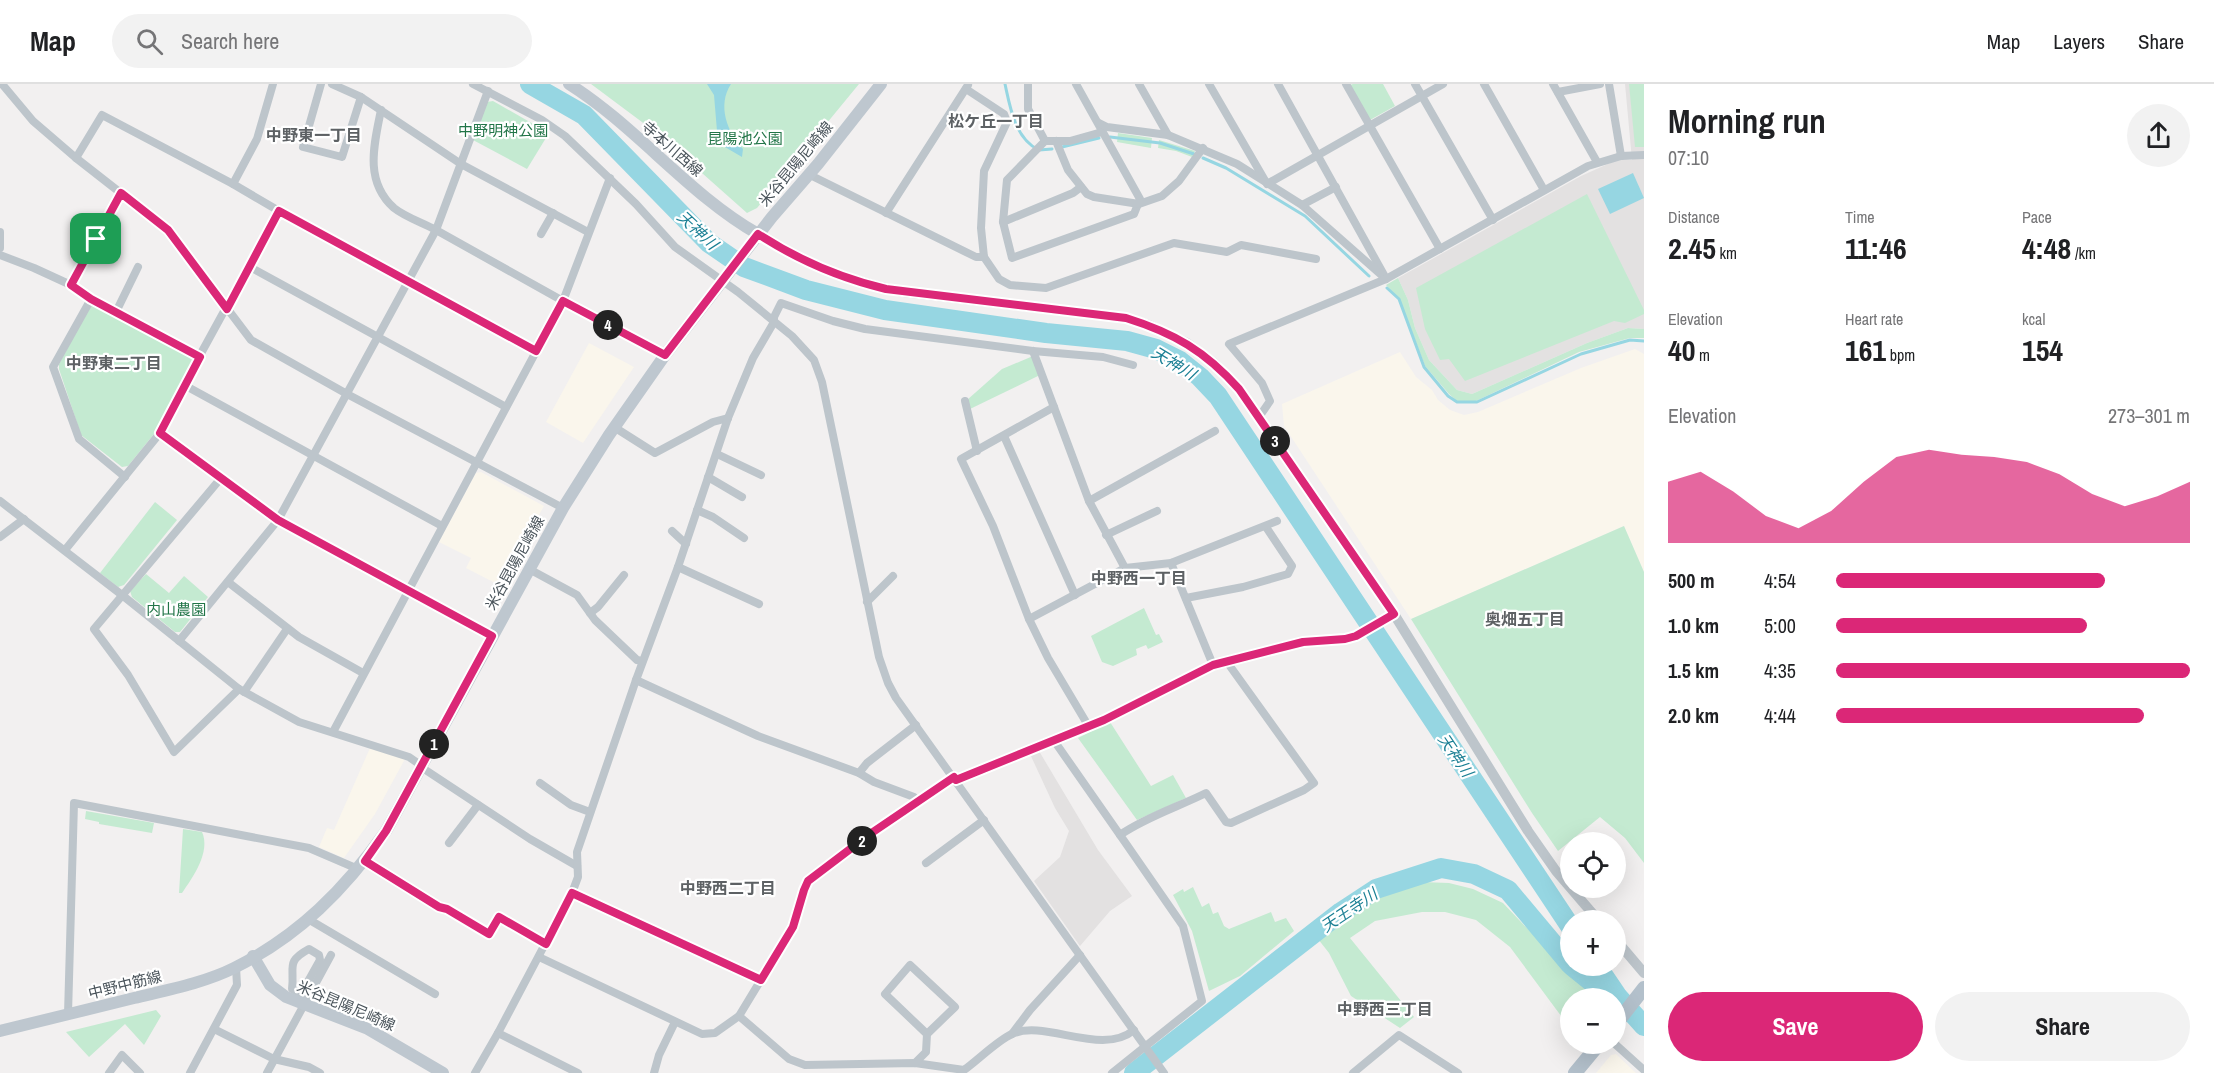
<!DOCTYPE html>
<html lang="en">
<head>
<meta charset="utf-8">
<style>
  body { margin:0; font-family:"Archivo Narrow","Noto Sans JP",sans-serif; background:#f2f2f2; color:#202124; height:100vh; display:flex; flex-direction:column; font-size:22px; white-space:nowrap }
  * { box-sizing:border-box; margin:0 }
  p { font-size:20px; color:#757577 }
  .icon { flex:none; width:33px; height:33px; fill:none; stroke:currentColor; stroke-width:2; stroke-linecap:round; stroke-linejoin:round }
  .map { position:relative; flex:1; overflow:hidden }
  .side { display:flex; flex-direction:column; background:#fff; width:570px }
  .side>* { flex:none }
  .fabs { position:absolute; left:1560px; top:748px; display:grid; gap:12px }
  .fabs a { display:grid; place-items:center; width:66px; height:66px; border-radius:50%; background:#fff; box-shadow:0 6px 24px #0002; font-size:30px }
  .pin { position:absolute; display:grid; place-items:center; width:51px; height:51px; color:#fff; margin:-26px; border-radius:12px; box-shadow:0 3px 9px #0006 }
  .km { position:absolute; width:30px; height:30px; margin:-15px; border-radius:50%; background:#222; color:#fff; font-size:16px; line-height:30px; text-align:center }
  .round { display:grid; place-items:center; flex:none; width:63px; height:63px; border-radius:32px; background:#f2f2f2 }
  .head { display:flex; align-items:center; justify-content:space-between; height:102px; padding:0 24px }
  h1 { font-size:33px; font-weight:700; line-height:45px }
  .figures { display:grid; grid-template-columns:repeat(3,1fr); gap:9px; height:102px; padding:6px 24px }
  .figures div { display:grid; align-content:center }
  .figures b { font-size:30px; font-weight:700 }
  .figures small { font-size:16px; font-weight:400 }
  .figures p { font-size:16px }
  .chart { height:168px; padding:12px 24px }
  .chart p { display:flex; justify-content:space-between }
  .chart svg { width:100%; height:108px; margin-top:6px; fill:#db2777; opacity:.7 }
  .cta { display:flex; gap:12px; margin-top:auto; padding:12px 24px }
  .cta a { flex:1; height:69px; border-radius:36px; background:#db2777; color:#fff; font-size:24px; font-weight:700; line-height:69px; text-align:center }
  .cta a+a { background:#f2f2f2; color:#202124 }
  ul { padding:0 24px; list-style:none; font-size:20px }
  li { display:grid; grid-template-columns:96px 72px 1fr; align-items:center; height:45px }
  li i { height:15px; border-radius:8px; background:#db2777 }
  header { display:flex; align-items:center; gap:36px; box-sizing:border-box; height:84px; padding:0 30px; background:#fff; border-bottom:2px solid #e0e0e0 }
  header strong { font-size:28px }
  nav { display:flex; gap:33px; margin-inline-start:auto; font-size:21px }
  .search { width:420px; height:54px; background:#f2f2f2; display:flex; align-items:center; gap:15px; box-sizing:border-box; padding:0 21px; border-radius:33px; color:#757577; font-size:22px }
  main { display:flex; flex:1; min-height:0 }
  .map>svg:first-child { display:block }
  .commercial { fill:#faf6ec }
  .education { fill:#e3e1e1 }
  .green { fill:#c4ead1 }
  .water { fill:#96d6e2 }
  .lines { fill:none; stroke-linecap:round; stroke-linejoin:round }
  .stream { stroke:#96d6e2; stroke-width:3 }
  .river { stroke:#96d6e2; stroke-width:20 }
  .minor { stroke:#bdc5cb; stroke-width:8 }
  .tertiary { stroke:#bdc5cb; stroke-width:10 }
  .secondary { stroke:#bec7cf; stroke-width:12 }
  .primary { stroke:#b3c0cb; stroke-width:14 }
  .route-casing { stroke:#fff; stroke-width:12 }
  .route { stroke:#db2777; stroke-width:8 }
  .labels { text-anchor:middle; stroke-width:4.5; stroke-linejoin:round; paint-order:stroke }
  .park-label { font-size:15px; fill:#227548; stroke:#fff }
  .street-label { font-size:15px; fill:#4a545b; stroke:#fff }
  .neighbourhood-label { font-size:16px; font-weight:bold; fill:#5d6164; stroke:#fff }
  .water-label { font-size:16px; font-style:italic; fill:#1c8095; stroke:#fff }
</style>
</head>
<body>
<header>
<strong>Map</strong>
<div class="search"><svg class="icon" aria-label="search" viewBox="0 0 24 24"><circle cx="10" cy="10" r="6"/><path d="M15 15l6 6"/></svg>Search here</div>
<nav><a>Map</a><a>Layers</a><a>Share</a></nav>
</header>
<main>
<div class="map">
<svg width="1644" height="989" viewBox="0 0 1644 989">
  <rect width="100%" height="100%" fill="#f2f0f0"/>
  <!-- commercial -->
  <g class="commercial">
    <polygon points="589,259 634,283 583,359 546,338"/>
    <polygon points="1635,265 1644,270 1644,488 1624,442 1411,535 1284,342 1282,320 1400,268 1416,293 1432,306 1438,316 1450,326 1464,331 1478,328 1581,284"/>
    <polygon points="481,388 544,422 499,501 466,484 471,474 439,458 476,389"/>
    <polygon points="370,664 405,675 375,730 344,774 319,763 327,744 334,746"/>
    <polygon points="1616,970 1636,989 1596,989 1611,971"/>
  </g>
  <!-- education -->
  <g class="education">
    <polygon points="1625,0 1644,0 1644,245 1628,244 1587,259 1472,310 1457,306 1429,276 1415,244 1408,216 1398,194 1581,92 1619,75 1632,76"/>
    <polygon points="1039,667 1098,766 1132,812 1110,827 1080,862 1034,797 1060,773 1069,747 1055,724 1030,670"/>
  </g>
  <!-- green -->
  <g class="green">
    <polygon points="591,0 859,0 757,124 747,129 658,50"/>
    <polygon points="1353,0 1383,0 1395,22 1370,36 1350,1"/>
    <polygon points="1629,0 1644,0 1644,63 1635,63"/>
    <polygon points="493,17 549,49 527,85 473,56 487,18"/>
    <polygon points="1118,49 1152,54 1151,64 1117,58"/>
    <polygon points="1159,56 1195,67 1192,73 1176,67 1158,64"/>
    <polygon points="1587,110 1644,226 1644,230 1625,239 1614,237 1465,297 1449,275 1440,276 1425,245 1416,204"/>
    <polygon points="1398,194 1408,216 1415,244 1429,276 1457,306 1472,310 1587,259 1628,244 1644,245 1644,254 1630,254 1579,268 1476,317 1457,317 1449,310 1425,282 1400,216 1386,201"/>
    <polygon points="95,220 192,273 193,276 158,345 128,382 122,383 81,351 59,285 59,280 90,222"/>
    <polygon points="1033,272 1040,291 970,325 967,316 1002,285"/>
    <polygon points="155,418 177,436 124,501 118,503 100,489"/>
    <polygon points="1624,442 1644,488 1644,779 1625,754 1600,733 1558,767 1532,729 1411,535"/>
    <polygon points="146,490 169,509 184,492 208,513 180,548 175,548 132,513 130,507"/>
    <polygon points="1144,524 1156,551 1159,550 1163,558 1148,565 1146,561 1136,565 1137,571 1113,582 1102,578 1091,552"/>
    <polygon points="1110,638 1151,702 1173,691 1186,714 1137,736 1078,654"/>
    <polygon points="86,727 154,739 152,749 99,740 99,738 85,735"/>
    <path d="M183,745L202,748C211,768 193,793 182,809H179Z"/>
    <polygon points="1422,798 1449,799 1473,805 1503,819 1561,880 1605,915 1570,915 1570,944 1510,863 1476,836 1445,828 1422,828 1375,837 1350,854 1414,933 1400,944 1351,912 1329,869 1318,855 1361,821 1392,804"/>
    <polygon points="1193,803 1202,823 1209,819 1213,830 1218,828 1224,842 1229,845 1271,828 1275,838 1286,834 1294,847 1240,892 1209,907 1192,847 1173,811 1183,805 1184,808"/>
    <polygon points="156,926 161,932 144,961 125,940 89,973 66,948"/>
  </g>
  <!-- water -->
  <g class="water">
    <path d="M707,0H731C717,21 727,48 743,65L742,73L718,59L714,11Z"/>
    <polygon points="1633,89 1644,114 1610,130 1598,105"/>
  </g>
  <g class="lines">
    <!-- stream -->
    <g class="stream">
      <path d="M1005,0C1010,23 1015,55 1039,66L1052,65"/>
      <polyline points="1110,53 1160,59 1194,70"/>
      <polyline points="1062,63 1099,54"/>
      <polyline points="1203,74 1226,84 1305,132 1369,192"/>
      <polyline points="1387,204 1399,215 1424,283 1448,312 1457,318 1477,318 1581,270 1630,256 1644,257"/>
    </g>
    <!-- river -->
    <g class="river">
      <polyline points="530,0 584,31 709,159 744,183 806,206 885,226 1046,249 1127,257 1156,265 1180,277 1200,293 1218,312 1570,842"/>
      <polyline points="1572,882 1598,903 1618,913 1644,942"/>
      <polyline points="1597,882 1616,910"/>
      <polyline points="1134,989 1341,828 1376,805 1441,784 1474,790 1508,806 1570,880"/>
    </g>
    <!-- minor -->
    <g class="minor">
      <polyline points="2,0 33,37 76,74 102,31 233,100 257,55 273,0"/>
      <polyline points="321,0 303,63 342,73 361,13"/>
      <polyline points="332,0 361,13 461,80 588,148"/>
      <polyline points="473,0 542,36 565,52 636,120 675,163 738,208 792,252 814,276 822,298 879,573 888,599 896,614 1164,989"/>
      <polyline points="1028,0 1028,25 1045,57"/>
      <polyline points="1076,0 1140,115 1134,130 1012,174 1003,138 1007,96 1045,57 1070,57 1102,48"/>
      <polyline points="1139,0 1168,51"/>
      <polyline points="1209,0 1267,100 1443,0"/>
      <polyline points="1278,0 1384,191"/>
      <polyline points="1346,0 1440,165"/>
      <polyline points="1415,0 1493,136"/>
      <polyline points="1484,0 1544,106"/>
      <polyline points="1553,0 1597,78"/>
      <polyline points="1609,0 1621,72"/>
      <polyline points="966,5 1004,30 1007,38 984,87 981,144 984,173 999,195 1010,201 1046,204 1174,159 1227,168 1241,161 1316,175"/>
      <polyline points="1558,8 1600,0"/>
      <path d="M381,26C374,61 364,97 394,124C405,133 423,139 436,146L488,7"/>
      <polyline points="1099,39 1107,43 1168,51 1237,80 1302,121 1386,195"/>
      <polyline points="1056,57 1068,86 1087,110 1094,113 1139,120 1162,112 1179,97 1203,64"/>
      <polyline points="76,74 168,146 251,256 347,310 563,424"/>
      <polyline points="808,90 976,173 984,173"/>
      <polyline points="233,100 279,127"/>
      <polyline points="1302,121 1336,103"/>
      <polyline points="886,129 968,1"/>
      <polyline points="1003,138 1073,109 1081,103"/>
      <polyline points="0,148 0,164"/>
      <polyline points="541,150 553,129"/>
      <polyline points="0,171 34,184 71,201 91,215 199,273"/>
      <polyline points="250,183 506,323"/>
      <polyline points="71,201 121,109"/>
      <polyline points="91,215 53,283 79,355 125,393"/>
      <polyline points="116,228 138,183"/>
      <polyline points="1033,267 1089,417 1125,484"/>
      <polyline points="186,302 442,442"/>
      <polyline points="965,317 977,367"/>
      <polyline points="1054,323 961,375 993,442 1029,535 1048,574 1089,643"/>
      <polyline points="1259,333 1270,317 1262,299 1229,260 1386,195 1588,82 1621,72 1644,71"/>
      <polyline points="614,343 655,369 713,338 728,334"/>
      <polyline points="160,349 278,436 492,552"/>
      <polyline points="1004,352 1075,511"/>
      <polyline points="717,370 761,391"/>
      <polyline points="708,393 742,413"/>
      <polyline points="221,394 94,545 128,591 174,668 239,605"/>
      <polyline points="0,417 122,511 239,605 299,638 409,673 422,682"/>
      <polyline points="1089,417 1215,347"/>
      <polyline points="697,426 713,433 744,454"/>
      <polyline points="672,447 686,460"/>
      <polyline points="1106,451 1157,427"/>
      <polyline points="0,453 24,435"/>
      <polyline points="65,466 160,349 199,273 279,127 536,267"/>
      <polyline points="1171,479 1213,581"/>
      <polyline points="678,483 759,520"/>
      <polyline points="529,485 577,511 595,536 637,576 642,577"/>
      <polyline points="228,498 299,553 363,589"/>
      <polyline points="1186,514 1243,503 1288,490 1292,482 1266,443"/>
      <polyline points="867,518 893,492"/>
      <polyline points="590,529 598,523 624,491"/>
      <polyline points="1029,535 1125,484 1171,479 1277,437"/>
      <polyline points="179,557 278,436 436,146 563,217 665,271"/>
      <polyline points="636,596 758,652 859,689 874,698 914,713 919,717"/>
      <polyline points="244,608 287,545"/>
      <polyline points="333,648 563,217 610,94"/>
      <polyline points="1055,658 1120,751"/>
      <polyline points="421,683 530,755 577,782"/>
      <polyline points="859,689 867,679 916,641"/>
      <polyline points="956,696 1104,636 1213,581 1303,558 1345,555 1356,552 1394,530"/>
      <polyline points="540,699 571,721 590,728"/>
      <polyline points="449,759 478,721"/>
      <polyline points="365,777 439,823 447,825 489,850 499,833 546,860"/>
      <polyline points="926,779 984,736"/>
      <polyline points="572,809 761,896"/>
      <polyline points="308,835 435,910"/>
      <polyline points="539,873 702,950 715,949 739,932 793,843 804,806 808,797 870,750 954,693"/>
      <path d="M301,910L320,876L319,871L309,865C285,878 295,883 292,905L301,910H308"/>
      <polyline points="68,930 74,719 309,764 358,785"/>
      <path d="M739,932L789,975L805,981L915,979L964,986C978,976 998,956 1012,950C1045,935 1102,973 1134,946"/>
      <polyline points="214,945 274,975 309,983 320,989"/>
      <polyline points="498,949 578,989"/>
      <polyline points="1012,950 1030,926 1080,871"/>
      <polyline points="1615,960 1644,986"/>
      <polyline points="915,979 926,968 927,950 955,923 910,881 885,910 927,950"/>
      <polyline points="109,989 122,971 140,989"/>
      <polyline points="190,989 237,901 236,883"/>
      <polyline points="267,989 331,871"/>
      <polyline points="475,989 498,949 572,809 578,793 577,768 636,596 678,483 728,334 753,274 774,238 774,233 781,219 833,237 865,245 1033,267 1103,273 1133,281"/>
      <polyline points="654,989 659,971 675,938"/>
      <path d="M1112,989L1202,917L1183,842L1120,751C1146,733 1178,723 1206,709L1226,738L1231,739L1304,706L1314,699L1227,578"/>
      <polyline points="1353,989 1399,951 1458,989"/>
    </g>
    <!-- tertiary -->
    <g class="tertiary">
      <path d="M758,150C803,179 851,198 903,208L1126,234L1149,241L1187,259L1214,279L1239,305L1259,333L1394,530L1528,747L1556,787L1599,837"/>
      <polyline points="1616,856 1644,889"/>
    </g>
    <!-- secondary -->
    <g class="secondary">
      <path d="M569,0C637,43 688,110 758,150"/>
      <polyline points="253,872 270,901 286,913 368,945 443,989"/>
      <path d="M0,947C45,936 89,925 134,914C167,906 204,899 234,884C299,852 345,805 386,747L563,424L609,351L665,271L772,133L818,80L881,0"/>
    </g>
    <!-- primary -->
    <g class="primary">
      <polyline points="1616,940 1644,904"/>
      <polyline points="1575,989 1599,960"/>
    </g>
  </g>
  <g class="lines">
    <!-- route casing -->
    <g class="route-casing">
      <path id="route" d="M121,109L168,146L227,225L279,127L536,267L563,217L665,271L758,150C798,176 840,194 886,205L1126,234C1174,249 1205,267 1239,305L1394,530L1356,552L1345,555L1303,558L1213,581L1104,636L956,696L954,693L870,750L808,797L804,806L793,843L761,896L572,809L546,860L499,833L489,850L447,825L439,823L365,777L386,747L492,552L278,436L160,349L200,273L91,215L71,201Z"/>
    </g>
    <!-- route -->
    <use href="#route" class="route"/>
  </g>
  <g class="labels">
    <!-- park labels -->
    <g class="park-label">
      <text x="503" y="52">中野明神公園</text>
      <text x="745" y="60">昆陽池公園</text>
      <text x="176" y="531">内山農園</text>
    </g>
    <!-- street labels -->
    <g class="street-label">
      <text transform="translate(672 65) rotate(41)" y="5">寺本川西線</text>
      <text transform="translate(796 80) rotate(-50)" y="5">米谷昆陽尼崎線</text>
      <text transform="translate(515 479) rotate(-61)" y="5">米谷昆陽尼崎線</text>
      <text transform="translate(125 901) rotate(-14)" y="5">中野中筋線</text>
      <text transform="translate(346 922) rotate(23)" y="5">米谷昆陽尼崎線</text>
    </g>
    <!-- neighbourhood labels -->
    <g class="neighbourhood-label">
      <text x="996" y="43">松ケ丘一丁目</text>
      <text x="314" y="57">中野東一丁目</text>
      <text x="114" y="285">中野東二丁目</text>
      <text x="1139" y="500">中野西一丁目</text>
      <text x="1525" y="541">奥畑五丁目</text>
      <text x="728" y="810">中野西二丁目</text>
      <text x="1385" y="931">中野西三丁目</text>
    </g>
    <!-- water labels -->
    <g class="water-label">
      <text transform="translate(698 146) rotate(43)" y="6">天神川</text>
      <text transform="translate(1174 279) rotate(31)" y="6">天神川</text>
      <text transform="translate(1456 671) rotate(56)" y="6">天神川</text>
      <text transform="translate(1349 826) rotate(-34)" y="6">天王寺川</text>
    </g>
  </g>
</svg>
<div class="fabs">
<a><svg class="icon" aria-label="locate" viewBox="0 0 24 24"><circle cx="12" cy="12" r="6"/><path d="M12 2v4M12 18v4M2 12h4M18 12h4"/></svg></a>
<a>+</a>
<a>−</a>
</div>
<div class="pin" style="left:96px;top:155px;background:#1e9e55"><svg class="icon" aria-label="arrive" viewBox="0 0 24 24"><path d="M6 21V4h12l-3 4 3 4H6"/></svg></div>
<b class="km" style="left:434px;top:660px">1</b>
<b class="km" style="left:862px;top:757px">2</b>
<b class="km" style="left:1275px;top:357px">3</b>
<b class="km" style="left:608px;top:241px">4</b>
</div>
<section class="side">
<div class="head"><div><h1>Morning run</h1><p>07:10</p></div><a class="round"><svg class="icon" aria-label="share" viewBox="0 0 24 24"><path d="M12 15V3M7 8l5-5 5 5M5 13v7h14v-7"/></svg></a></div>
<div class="figures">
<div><p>Distance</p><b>2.45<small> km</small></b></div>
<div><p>Time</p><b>11:46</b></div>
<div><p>Pace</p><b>4:48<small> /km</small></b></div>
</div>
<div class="figures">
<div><p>Elevation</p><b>40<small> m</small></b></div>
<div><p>Heart rate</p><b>161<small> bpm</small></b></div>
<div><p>kcal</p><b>154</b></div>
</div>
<div class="chart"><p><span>Elevation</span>273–301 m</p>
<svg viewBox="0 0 160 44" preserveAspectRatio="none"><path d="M0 44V19L10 15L20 23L30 33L40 38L50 31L60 19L70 9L80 6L90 8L100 9L110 11L120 16L130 24L140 29L150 25L160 19V44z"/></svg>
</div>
<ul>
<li><b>500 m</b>4:54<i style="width:76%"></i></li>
<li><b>1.0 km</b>5:00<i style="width:71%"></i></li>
<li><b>1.5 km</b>4:35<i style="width:100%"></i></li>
<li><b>2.0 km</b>4:44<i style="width:87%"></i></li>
</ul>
<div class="cta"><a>Save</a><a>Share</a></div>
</section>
</main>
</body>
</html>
